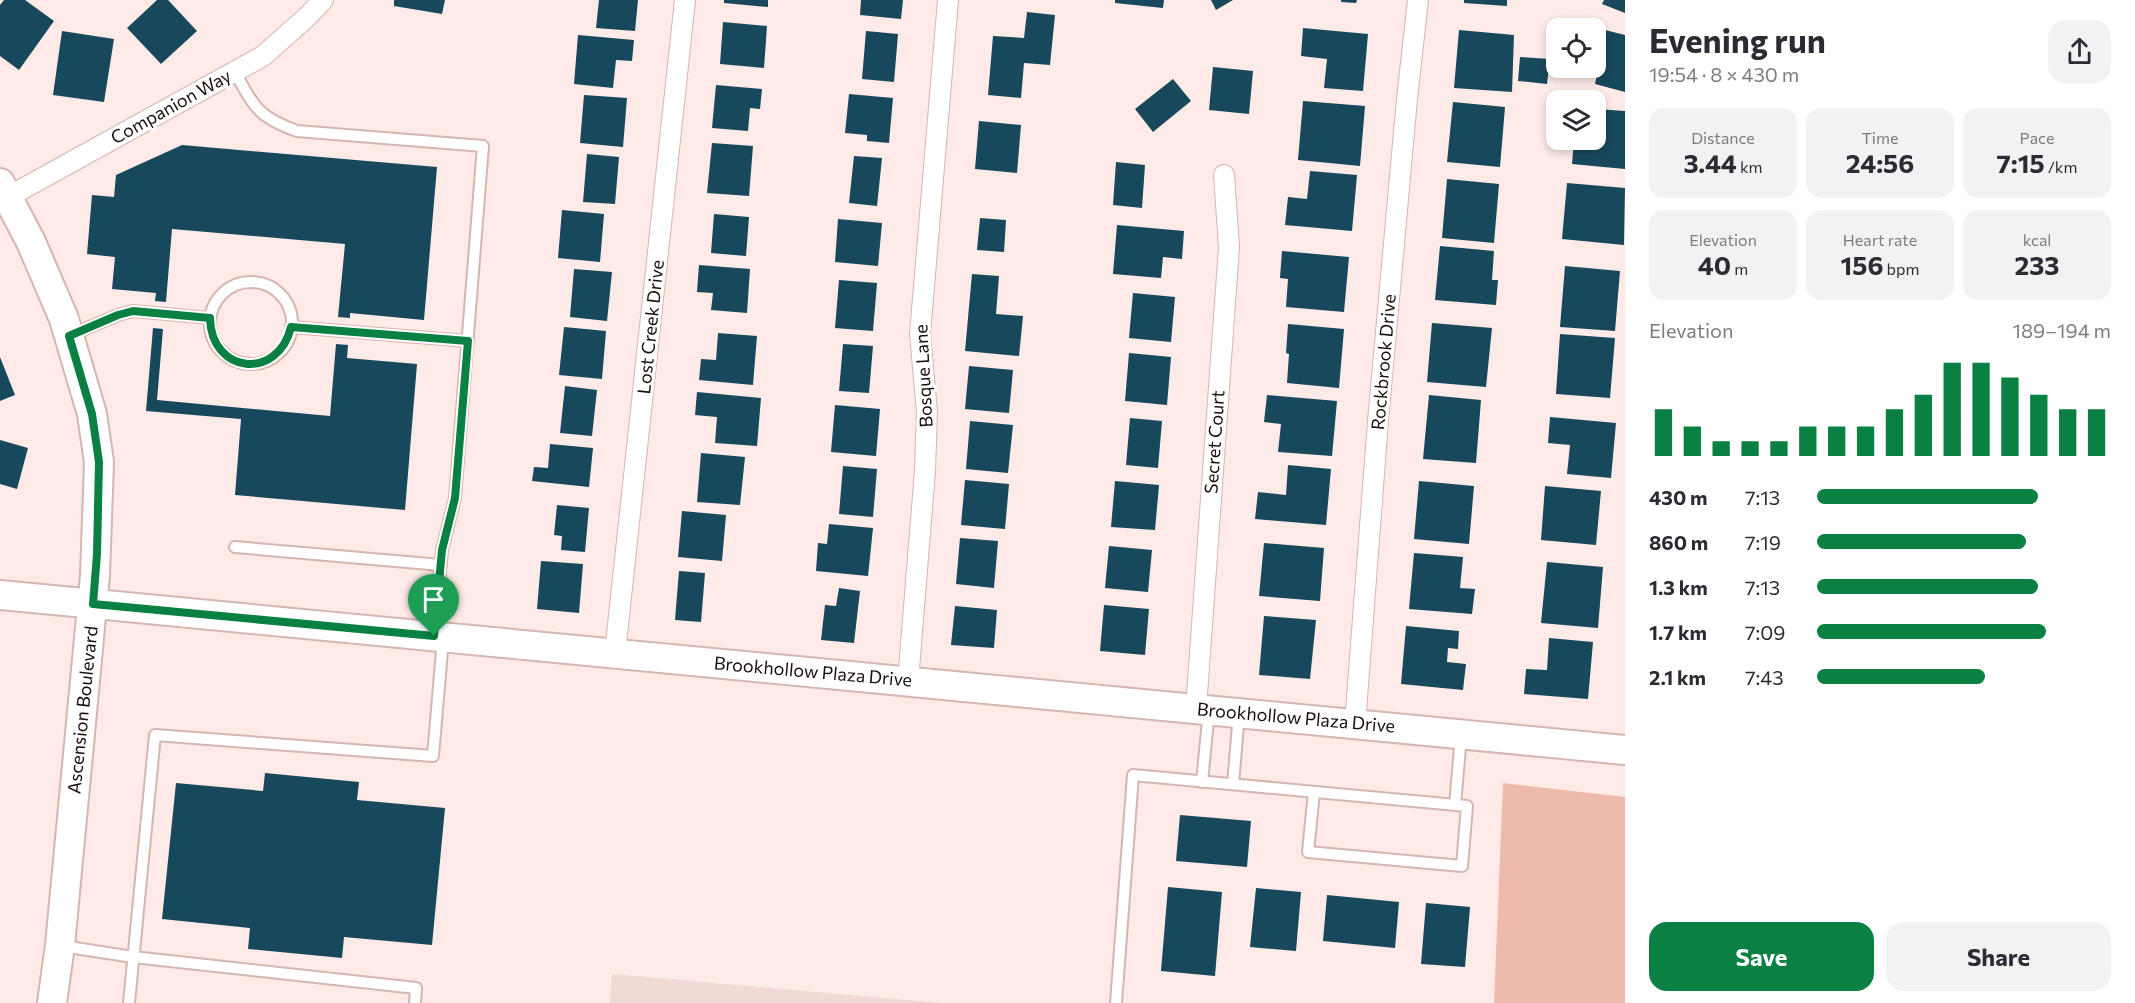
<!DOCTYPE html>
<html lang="en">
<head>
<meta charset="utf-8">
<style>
  body { margin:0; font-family:Commissioner,sans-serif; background:#f2f2f3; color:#2b2b33; height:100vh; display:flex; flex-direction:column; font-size:22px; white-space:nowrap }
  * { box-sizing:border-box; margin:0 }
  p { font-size:20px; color:#7c7c81 }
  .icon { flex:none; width:33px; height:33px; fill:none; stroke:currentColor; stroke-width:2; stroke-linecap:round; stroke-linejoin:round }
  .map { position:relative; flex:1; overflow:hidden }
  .details { display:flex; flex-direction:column; background:#fff; width:510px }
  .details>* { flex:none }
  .fabs { position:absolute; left:1546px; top:18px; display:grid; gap:12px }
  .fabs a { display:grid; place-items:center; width:60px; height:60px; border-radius:12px; background:#fff; box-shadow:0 3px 9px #0003; font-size:30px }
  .pin { position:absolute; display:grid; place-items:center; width:51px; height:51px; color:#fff; margin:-62px -26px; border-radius:50% 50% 50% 0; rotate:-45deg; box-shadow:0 0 6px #0007 }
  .pin .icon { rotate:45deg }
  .round { display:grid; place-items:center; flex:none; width:63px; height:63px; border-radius:18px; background:#f2f2f3 }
  .headline { display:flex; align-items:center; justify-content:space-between; height:102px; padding:0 24px }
  h1 { font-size:33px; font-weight:700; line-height:45px }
  .metrics { display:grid; grid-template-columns:repeat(3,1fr); gap:9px; height:102px; padding:6px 24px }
  .metrics div { display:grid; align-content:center; border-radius:15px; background:#f2f2f3; text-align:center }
  .metrics b { font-size:26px; font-weight:700 }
  .metrics small { font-size:16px; font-weight:400 }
  .metrics p { font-size:16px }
  .chart { height:168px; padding:12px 24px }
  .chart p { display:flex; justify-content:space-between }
  .chart svg { width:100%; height:108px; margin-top:6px; stroke:#0b8043; stroke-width:6 }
  .action { display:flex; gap:12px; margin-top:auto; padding:12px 24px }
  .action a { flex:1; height:69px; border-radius:18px; background:#0b8043; color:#fff; font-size:24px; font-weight:700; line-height:69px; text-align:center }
  .action a+a { background:#f2f2f3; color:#2b2b33 }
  ul { padding:0 24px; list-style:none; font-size:20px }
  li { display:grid; grid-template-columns:96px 72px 1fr; align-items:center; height:45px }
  li i { height:15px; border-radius:8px; background:#0b8043 }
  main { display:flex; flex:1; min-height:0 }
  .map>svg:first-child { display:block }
  .built { fill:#f1d9d4 }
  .green { fill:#efbaae }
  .building { fill:#17485b }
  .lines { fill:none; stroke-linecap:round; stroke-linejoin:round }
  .lane-casing { stroke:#d6b6b0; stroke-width:14 }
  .street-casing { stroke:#d6b6b0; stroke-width:22 }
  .secondary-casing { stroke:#d6b6b0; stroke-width:32 }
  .lane { stroke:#fff; stroke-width:10 }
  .street { stroke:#fff; stroke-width:20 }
  .secondary { stroke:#fff; stroke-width:28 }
  .route-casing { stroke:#fff; stroke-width:12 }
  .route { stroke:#0b8043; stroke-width:8 }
  .labels { text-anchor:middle; stroke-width:6; stroke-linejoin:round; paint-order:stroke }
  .street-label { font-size:18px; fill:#180e0b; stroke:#fff }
</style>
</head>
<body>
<main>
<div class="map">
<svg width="1625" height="1003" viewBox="0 0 1625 1003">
  <rect width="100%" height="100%" fill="#feeae6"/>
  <!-- built -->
  <polygon class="built" points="612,974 941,1003 610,1003"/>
  <!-- green -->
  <polygon class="green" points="1503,783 1625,797 1625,1003 1494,1003"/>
  <!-- building -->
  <g class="building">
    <polygon points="4,0 25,0 54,21 19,70 0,56 0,5"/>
    <polygon points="157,0 168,0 197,31 161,64 127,28"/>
    <polygon points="394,0 445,0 442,14 394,6"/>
    <polygon points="599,0 638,0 635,31 596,28"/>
    <polygon points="724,0 768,0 768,7 724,3"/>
    <polygon points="861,0 903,0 901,19 860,15"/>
    <polygon points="1115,0 1164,0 1163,8 1115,3"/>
    <polygon points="1211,0 1233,0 1216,10"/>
    <polygon points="1341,0 1357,0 1356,3 1341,2"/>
    <polygon points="1464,0 1507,0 1507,6 1464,3"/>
    <polygon points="1604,0 1625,0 1625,13 1602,4"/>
    <polygon points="1027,12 1055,15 1050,65 1024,63 1021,98 988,95 993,36 1024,38"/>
    <polygon points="723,22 767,26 764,68 720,64"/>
    <polygon points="1303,28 1368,34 1363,91 1324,88 1327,59 1301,56"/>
    <polygon points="1597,28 1625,35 1625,92 1595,84 1601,56 1596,55"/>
    <polygon points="1459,30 1514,35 1512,92 1454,88"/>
    <polygon points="62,31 114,39 104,102 53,95"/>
    <polygon points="866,31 898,34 894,82 862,79"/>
    <polygon points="578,35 634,40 632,61 616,60 613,88 574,84"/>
    <polygon points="1520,57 1550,59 1547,84 1518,81"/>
    <polygon points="1213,67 1253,71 1249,114 1209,110"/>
    <polygon points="1173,79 1191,101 1153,132 1135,109"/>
    <polygon points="716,85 762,89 760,109 750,108 748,131 712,128"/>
    <polygon points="849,94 893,98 889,143 867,141 867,135 845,133"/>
    <polygon points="584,95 627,98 623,147 580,143"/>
    <polygon points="1303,101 1365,106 1360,166 1298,160"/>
    <polygon points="1453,102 1505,107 1500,167 1447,162"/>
    <polygon points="1596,109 1625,111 1625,169 1572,164 1574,140 1596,140"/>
    <polygon points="979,121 1021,125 1017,173 975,169"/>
    <polygon points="712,143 753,146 749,196 707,193"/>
    <polygon points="182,145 437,167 424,320 350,313 350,318 338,317 345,244 172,229 166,302 155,301 156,293 112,289 115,257 87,254 92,195 114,197 116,175"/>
    <polygon points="587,154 619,157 615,204 583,202"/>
    <polygon points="854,156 882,158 877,206 849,203"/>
    <polygon points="1116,162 1145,165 1142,208 1113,205"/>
    <polygon points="1310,171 1357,175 1352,231 1285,225 1288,197 1307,199"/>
    <polygon points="1447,179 1499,184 1494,243 1442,238"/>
    <polygon points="1567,183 1625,188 1624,245 1562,239"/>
    <polygon points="562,210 604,214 600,262 558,258"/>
    <polygon points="714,214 749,217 746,256 711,253"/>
    <polygon points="980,218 1006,220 1004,252 977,250"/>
    <polygon points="838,219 882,223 878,266 835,262"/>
    <polygon points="1117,225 1184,231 1182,259 1163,257 1161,278 1113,274"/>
    <polygon points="1440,246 1494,251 1492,280 1498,280 1496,305 1435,300"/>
    <polygon points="1282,251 1349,257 1344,312 1286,307 1288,279 1280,278"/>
    <polygon points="699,265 750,269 747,313 711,310 713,293 697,292"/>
    <polygon points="1565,266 1620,271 1615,331 1560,327"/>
    <polygon points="574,269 612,272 607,321 570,317"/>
    <polygon points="972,274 999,276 996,314 1023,316 1019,356 965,351"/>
    <polygon points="839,280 877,283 873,331 835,328"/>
    <polygon points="1133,293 1175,297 1171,342 1129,338"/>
    <polygon points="1432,323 1492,328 1486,387 1427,382"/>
    <polygon points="1288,324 1344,329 1339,388 1287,383 1289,354 1286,353"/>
    <polygon points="564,327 606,331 602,379 559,375"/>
    <polygon points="153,328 163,329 157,400 330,416 336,344 348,345 347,358 417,364 405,510 235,495 241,419 146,411"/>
    <polygon points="718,333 757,336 753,385 699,380 701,359 716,360"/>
    <polygon points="1560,334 1615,338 1610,398 1556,394"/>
    <polygon points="843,344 873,346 869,393 839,391"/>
    <polygon points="1129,353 1171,357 1167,405 1125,401"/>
    <polygon points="0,357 15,395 0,401"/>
    <polygon points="969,366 1013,370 1009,413 965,409"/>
    <polygon points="565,386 597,390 592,436 560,433"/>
    <polygon points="697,392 761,398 757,446 715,443 717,417 695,415"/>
    <polygon points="1267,395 1337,401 1332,456 1278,452 1281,424 1264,422"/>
    <polygon points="1429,395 1481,400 1476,463 1423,459"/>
    <polygon points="835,405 880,409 876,456 831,452"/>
    <polygon points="1550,417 1616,423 1611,478 1567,474 1570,445 1548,443"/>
    <polygon points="1130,418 1162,421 1158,468 1126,465"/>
    <polygon points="970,421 1013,425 1008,473 966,469"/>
    <polygon points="0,440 28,448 17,489 0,484"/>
    <polygon points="550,444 593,448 589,487 532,481 534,467 548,468"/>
    <polygon points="701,453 745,457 740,505 697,502"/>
    <polygon points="1288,465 1331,469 1326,525 1255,519 1258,492 1286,495"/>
    <polygon points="843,466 877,469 873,517 839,514"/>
    <polygon points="965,480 1009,484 1005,529 961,525"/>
    <polygon points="1115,481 1159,485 1155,530 1111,527"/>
    <polygon points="1419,481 1474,486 1469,544 1414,539"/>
    <polygon points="1545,486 1601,491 1596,545 1541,540"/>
    <polygon points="557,505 589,508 585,552 561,550 562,536 554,535"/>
    <polygon points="682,511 726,515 722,561 678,557"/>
    <polygon points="829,524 873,528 868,576 816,571 818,543 827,544"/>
    <polygon points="960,538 998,541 994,588 956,584"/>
    <polygon points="1264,543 1324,548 1320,601 1259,596"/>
    <polygon points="1109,546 1152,550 1148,592 1105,588"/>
    <polygon points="1414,553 1463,557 1460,588 1475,589 1472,614 1409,609"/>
    <polygon points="541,561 583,564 579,613 537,609"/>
    <polygon points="1547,562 1603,567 1598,628 1541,623"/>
    <polygon points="679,571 705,573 701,622 675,620"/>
    <polygon points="839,588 860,591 854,643 821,640 825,605 836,606"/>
    <polygon points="1104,605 1149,609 1145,655 1100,651"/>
    <polygon points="955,606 997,610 994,648 951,645"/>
    <polygon points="1264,616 1316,620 1310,679 1259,675"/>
    <polygon points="1406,626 1459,631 1458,649 1448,648 1447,662 1466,664 1463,690 1401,684"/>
    <polygon points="1549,638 1593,642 1588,699 1524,694 1526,669 1547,670"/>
    <polygon points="265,773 359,782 357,800 445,808 432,945 344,937 342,958 248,949 250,928 162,919 176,783 263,791"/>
    <polygon points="1180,815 1251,821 1247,867 1176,861"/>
    <polygon points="1168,887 1222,892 1215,976 1161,971"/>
    <polygon points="1256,888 1301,892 1296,951 1250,947"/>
    <polygon points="1327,895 1399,902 1395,948 1323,941"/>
    <polygon points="1426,903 1470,907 1465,967 1421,964"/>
  </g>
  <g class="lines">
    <!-- lane casing -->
    <g class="lane-casing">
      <g id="lane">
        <path d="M235,72C254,107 258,117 297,131L483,146L455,498L442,550L434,636"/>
        <circle cx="251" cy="323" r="41"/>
        <polyline points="291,327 468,341"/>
        <polyline points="71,335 118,315 133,311 210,318"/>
        <polyline points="235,547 441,565"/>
        <polyline points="1202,782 1209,710"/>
        <polyline points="1233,784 1239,713"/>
        <polyline points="1455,805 1461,736"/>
        <polyline points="62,946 133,957 416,988 415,1003"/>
        <polyline points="129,1003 155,735 433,756 443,639"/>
        <path d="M1116,1003L1133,775C1245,785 1356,796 1467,806L1462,866L1308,852L1314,792"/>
      </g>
    </g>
    <!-- street casing -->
    <g class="street-casing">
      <g id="street">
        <polyline points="8,197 263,56 307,17 323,0"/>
        <polyline points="615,653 685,0"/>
        <polyline points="908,681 925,471 927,412 920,334 948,0"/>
        <polyline points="1196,709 1229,247 1224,175"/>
        <polyline points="1355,724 1378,421 1407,99 1418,0"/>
      </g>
    </g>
    <!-- secondary casing -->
    <g class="secondary-casing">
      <g id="secondary">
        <polyline points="0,183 31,242 64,319 92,414 99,462 95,575 60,945 52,1003"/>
        <polyline points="0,595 1625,750"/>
      </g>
    </g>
    <!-- lane -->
    <use href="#lane" class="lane"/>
    <!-- street -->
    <use href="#street" class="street"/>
    <!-- secondary -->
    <use href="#secondary" class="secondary"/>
  </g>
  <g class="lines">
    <!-- route casing -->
    <g class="route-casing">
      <path id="route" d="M133,311L210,318C211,374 278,381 291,327L468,341L455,498L442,550L434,636L93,604L97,554L99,462L92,414L69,336L118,315Z"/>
    </g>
    <!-- route -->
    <use href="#route" class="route"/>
  </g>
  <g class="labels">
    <!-- street labels -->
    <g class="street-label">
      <text transform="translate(171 107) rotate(-29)" y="6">Companion Way</text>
      <text transform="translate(651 327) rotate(-84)" y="6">Lost Creek Drive</text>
      <text transform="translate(1384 362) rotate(-85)" y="6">Rockbrook Drive</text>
      <text transform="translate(924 376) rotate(-93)" y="6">Bosque Lane</text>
      <text transform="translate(1215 442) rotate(-86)" y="6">Secret Court</text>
      <text transform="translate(813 672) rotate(5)" y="6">Brookhollow Plaza Drive</text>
      <text transform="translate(83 710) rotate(-84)" y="6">Ascension Boulevard</text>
      <text transform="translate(1296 718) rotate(5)" y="6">Brookhollow Plaza Drive</text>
    </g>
  </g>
</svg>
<div class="fabs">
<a><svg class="icon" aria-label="locate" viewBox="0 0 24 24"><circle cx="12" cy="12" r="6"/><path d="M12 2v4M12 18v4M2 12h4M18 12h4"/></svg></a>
<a><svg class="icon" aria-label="layers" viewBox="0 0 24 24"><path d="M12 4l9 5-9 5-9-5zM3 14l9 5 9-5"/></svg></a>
</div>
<div class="pin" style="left:434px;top:636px;background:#1e9e55"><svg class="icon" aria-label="arrive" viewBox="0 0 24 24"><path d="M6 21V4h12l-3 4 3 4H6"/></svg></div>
</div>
<section class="details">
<div class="headline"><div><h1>Evening run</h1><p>19:54 · 8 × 430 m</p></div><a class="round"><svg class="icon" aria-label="share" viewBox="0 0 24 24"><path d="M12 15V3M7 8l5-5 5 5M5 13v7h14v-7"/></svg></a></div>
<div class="metrics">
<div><p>Distance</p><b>3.44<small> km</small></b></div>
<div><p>Time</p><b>24:56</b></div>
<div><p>Pace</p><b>7:15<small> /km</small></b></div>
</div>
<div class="metrics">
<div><p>Elevation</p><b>40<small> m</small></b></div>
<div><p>Heart rate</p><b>156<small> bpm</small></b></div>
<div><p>kcal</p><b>233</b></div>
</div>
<div class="chart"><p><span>Elevation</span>189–194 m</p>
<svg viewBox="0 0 160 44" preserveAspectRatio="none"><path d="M5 44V25M15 44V32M25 44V38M35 44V38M45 44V38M55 44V32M65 44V32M75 44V32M85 44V25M95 44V19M105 44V6M115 44V6M125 44V12M135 44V19M145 44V25M155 44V25"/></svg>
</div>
<ul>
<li><b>430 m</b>7:13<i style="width:75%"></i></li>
<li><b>860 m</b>7:19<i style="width:71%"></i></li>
<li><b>1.3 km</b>7:13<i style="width:75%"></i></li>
<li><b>1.7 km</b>7:09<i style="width:78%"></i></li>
<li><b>2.1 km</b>7:43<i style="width:57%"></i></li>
</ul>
<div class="action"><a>Save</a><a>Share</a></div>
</section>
</main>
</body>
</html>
